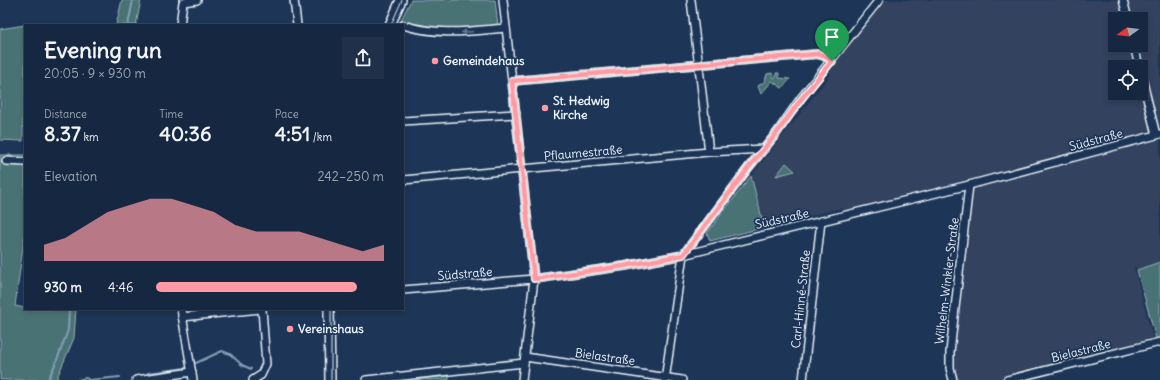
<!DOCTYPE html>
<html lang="en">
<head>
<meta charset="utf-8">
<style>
  body { margin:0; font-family:Delius,sans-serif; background:#1f3048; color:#f1f3f6; height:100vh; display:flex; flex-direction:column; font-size:15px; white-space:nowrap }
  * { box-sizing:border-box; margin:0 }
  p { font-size:13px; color:#9ea6b1 }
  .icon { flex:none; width:22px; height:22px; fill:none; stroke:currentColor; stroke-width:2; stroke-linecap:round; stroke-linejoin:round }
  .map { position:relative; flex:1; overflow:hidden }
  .sheet { position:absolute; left:24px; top:24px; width:380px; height:286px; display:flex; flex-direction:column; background:#162841; border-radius:0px; box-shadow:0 2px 6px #0003,0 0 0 1px #35445a }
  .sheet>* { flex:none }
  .needle { width:26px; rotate:255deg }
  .buttons { position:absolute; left:1108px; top:12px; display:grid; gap:8px }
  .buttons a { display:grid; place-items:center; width:40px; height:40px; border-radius:0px; background:#162841; box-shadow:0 2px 6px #0003,0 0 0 1px #35445a; font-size:20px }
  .pin { position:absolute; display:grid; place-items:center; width:34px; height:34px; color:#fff; margin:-41px -17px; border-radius:50% 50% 50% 0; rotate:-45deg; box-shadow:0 0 4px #0007 }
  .pin .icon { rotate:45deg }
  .round { display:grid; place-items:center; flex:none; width:42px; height:42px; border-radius:0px; background:#1f3048 }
  .head { display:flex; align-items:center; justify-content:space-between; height:68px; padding:0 20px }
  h1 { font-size:22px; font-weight:800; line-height:30px }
  .stats { display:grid; grid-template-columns:repeat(3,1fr); gap:6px; height:68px; padding:4px 20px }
  .stats div { display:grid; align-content:center }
  .stats b { font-size:20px; font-weight:800 }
  .stats small { font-size:11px; font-weight:400 }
  .stats p { font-size:11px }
  .chart { height:112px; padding:8px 20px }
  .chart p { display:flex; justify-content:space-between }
  .chart svg { width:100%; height:72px; margin-top:4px; fill:#ff9aa2; opacity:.7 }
  ul { padding:0 20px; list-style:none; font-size:13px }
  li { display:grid; grid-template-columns:64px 48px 1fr; align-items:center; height:30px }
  li i { height:10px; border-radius:5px; background:#ff9aa2 }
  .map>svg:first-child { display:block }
  .built { fill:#32425e; fill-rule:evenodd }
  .green { fill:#4a7275; stroke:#99b2b6 }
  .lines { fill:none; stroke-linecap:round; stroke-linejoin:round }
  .stream { stroke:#869eb7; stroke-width:2 }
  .street-casing { stroke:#e8f1f8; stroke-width:10 }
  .secondary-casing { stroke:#e8f1f8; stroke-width:12 }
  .street { stroke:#1d3557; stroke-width:7 }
  .secondary { stroke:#1d3557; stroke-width:9 }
  .tram { stroke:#e8f1f8; stroke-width:1 }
  .oneway { fill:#64778f }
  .route-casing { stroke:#fff; stroke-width:8 }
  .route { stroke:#ff9aa2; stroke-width:5 }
  .poi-dot { fill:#ff9aa2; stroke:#1d3557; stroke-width:1.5 }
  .labels { text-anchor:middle; stroke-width:3.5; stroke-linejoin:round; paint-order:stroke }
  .poi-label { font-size:12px; font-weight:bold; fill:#e8f1f8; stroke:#1d3557; text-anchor:start }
  .street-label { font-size:12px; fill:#e8f1f8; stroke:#1d3557 }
</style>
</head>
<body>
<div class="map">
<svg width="1160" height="380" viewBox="0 0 1160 380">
  <rect width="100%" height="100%" fill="#1d3557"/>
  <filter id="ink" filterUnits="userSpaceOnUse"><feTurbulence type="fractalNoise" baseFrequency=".025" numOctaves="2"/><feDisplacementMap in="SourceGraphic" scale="8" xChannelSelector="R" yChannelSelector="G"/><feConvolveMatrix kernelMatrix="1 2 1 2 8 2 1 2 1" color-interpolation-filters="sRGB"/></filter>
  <g filter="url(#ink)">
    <!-- built -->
    <path class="built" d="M875,0H1160V262L1137,270L1136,267H1134L1155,347L1028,380H949L944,360L964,191L843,221L841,208L764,228L751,176L831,74L825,69ZM1115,19H1141V45H1115ZM1115,67H1141V93H1115Z"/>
    <!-- green -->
    <g class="green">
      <polygon points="122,0 141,0 136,25 116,25"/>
      <path d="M411,0H495L498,25C461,28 437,31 401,20Z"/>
      <polygon points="25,25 25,106 23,107 23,141 0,140 0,29"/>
      <polygon points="772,73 773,77 776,77 776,73 779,73 779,78 790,79 782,88 772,81 761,94 758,86 765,81 767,74"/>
      <polygon points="0,155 25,155 25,232 15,306 25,308 25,309 76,309 74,338 56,380 0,380"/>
      <polygon points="786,163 795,171 776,176"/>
      <polygon points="751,176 764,226 762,228 710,241 707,233"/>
      <polygon points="1160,262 1160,338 1156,339 1137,270"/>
      <polygon points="449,376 449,380 409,380"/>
    </g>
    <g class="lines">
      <!-- stream -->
      <g class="stream">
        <polyline points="128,25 133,0"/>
        <polyline points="196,363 222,351 230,354 242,365 251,369"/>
        <polyline points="148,373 185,368"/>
        <polyline points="48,380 57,360 68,330 69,309"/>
        <polyline points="78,380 86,378 89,380"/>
        <polyline points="90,380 120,377"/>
      </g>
      <!-- street casing -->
      <g class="street-casing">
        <g id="street">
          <polyline points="294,0 297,25"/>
          <polyline points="503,0 534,279 522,380"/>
          <polyline points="691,0 709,152"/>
          <polyline points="1123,0 1128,19"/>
          <polyline points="180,25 183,2 197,0"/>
          <path d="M403,25C438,36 470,31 506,28"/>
          <polyline points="1134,45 1139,67"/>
          <polyline points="1141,74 1156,135"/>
          <polyline points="512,81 817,54 824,56 832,61"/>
          <polyline points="403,121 516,114"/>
          <polyline points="6,161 25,162"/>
          <polyline points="403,180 709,152 764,149"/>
          <polyline points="403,290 534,279 625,266 683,255 969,185 1160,134"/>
          <polyline points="181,309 193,380"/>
          <polyline points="182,317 260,309"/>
          <polyline points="525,357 682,380"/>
          <polyline points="136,380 192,372"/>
          <polyline points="253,380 261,375 266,364 262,309"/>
          <polyline points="366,380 524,363"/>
          <polyline points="665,380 683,255 749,167 776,134 801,98 879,0"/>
          <polyline points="803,380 821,221"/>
          <polyline points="953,380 950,368 950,352 969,185"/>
          <polyline points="1007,380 1160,342"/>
        </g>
      </g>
      <!-- secondary casing -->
      <g class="secondary-casing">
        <g id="secondary">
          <polyline points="390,25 401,0"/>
          <polyline points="329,309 330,380"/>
        </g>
      </g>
      <!-- street -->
      <use href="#street" class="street"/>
      <!-- secondary -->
      <use href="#secondary" class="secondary"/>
      <!-- tram -->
      <g class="tram">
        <polyline points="391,25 402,0"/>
        <polyline points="331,309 331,380"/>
      </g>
    </g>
    <!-- one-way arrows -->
    <defs><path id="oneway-solid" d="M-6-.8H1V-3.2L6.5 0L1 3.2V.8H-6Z"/></defs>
    <use class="oneway" href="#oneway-solid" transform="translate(467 32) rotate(175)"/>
  </g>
  <g class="lines" filter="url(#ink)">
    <!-- route casing -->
    <g class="route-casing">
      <polygon id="route" points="817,54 824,56 832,61 802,98 776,134 749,167 683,255 624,266 534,279 512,81"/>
    </g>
    <!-- route -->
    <use href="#route" class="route"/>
  </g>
  <!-- markers -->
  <g class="poi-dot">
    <circle cx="435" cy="61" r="4"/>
    <circle cx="545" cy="108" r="4"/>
    <circle cx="290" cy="329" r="4"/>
  </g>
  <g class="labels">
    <!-- poi labels -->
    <g class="poi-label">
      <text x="443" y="65">Gemeindehaus</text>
      <text x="553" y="105">St. Hedwig<tspan x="553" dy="14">Kirche</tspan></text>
      <text x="298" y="333">Vereinshaus</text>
    </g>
    <!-- street labels -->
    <g class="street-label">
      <text transform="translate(1096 140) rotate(-15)" y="4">Südstraße</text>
      <text transform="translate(583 153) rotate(-5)" y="4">Pflaumestraße</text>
      <text transform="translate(782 219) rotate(-13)" y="4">Südstraße</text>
      <text transform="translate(465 274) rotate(-5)" y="4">Südstraße</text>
      <text transform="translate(947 281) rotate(-83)" y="4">Wilhelm-Winkler-Straße</text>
      <text transform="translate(801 299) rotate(-84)" y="4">Carl-Hinné-Straße</text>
      <text transform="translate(1081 351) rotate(-14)" y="4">Bielastraße</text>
      <text transform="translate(605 357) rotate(8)" y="4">Bielastraße</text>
    </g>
  </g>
</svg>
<div class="buttons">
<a><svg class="needle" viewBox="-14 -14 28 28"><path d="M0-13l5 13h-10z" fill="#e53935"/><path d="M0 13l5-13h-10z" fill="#9ea6b1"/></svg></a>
<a><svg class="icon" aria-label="locate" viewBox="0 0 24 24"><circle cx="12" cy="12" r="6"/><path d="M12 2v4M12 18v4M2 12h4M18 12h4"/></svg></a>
</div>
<div class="pin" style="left:832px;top:61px;background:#1e9e55"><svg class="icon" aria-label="arrive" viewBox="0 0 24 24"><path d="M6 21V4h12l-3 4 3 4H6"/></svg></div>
<section class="sheet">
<div class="head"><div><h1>Evening run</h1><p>20:05 · 9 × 930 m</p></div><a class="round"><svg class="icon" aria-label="share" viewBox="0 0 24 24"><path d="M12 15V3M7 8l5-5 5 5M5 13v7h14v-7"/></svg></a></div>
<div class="stats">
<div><p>Distance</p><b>8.37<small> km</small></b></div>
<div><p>Time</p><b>40:36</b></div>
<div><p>Pace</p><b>4:51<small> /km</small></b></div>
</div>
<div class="chart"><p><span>Elevation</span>242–250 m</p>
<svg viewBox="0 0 160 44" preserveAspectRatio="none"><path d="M0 44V34L10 30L20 22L30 14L40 10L50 6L60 6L70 10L80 14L90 22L100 26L110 26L120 26L130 30L140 34L150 38L160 34V44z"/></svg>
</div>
<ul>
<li><b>930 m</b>4:46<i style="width:88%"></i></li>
</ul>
</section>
</div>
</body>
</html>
